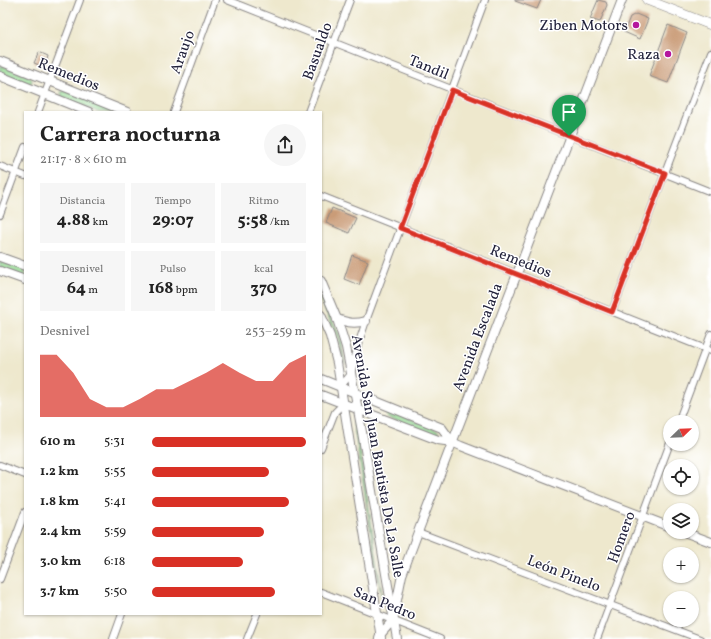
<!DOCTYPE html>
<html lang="es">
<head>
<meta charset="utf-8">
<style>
  body { margin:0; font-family:Vollkorn,serif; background:#f6f6f6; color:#222; height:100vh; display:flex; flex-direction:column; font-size:15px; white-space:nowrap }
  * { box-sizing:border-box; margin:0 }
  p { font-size:13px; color:#767676 }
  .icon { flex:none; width:22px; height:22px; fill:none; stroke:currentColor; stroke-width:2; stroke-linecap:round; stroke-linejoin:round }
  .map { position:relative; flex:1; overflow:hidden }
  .sheet { position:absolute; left:24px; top:111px; width:298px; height:504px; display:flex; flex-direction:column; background:#fff; border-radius:0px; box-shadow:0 1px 3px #0004 }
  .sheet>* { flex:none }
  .needle { width:26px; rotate:67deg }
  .controls { position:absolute; left:663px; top:415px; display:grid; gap:8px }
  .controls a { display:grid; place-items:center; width:36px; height:36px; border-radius:50%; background:#fff; box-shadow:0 1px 3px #0004; font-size:20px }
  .pin { position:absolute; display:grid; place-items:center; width:34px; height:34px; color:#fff; margin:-41px -17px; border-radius:50% 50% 50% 0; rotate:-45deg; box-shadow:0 0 4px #0007 }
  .pin .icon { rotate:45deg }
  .round { display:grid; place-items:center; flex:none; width:42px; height:42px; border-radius:21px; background:#f6f6f6 }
  .overview { display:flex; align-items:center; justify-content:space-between; height:68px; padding:0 16px }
  h1 { font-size:22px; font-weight:700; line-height:30px }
  .figures { display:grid; grid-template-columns:repeat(3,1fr); gap:6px; height:68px; padding:4px 16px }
  .figures div { display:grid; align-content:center; border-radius:0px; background:#f6f6f6; text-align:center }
  .figures b { font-size:17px; font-weight:700 }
  .figures small { font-size:11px; font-weight:400 }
  .figures p { font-size:11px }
  .chart { height:112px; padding:8px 16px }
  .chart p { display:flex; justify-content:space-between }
  .chart svg { width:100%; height:72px; margin-top:4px; fill:#d93025; opacity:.7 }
  ul { padding:0 16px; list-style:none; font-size:13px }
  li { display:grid; grid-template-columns:64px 48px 1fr; align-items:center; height:30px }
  li i { height:10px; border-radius:5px; background:#d93025 }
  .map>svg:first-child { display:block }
  .green { fill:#95d992; stroke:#5c7e66 }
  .building { fill:#ca9c78 }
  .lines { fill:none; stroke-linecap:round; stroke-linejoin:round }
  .minor-casing { stroke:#888584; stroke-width:8 }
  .tertiary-casing { stroke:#888584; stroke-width:10 }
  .secondary-casing { stroke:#888584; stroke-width:10 }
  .minor { stroke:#fff; stroke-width:6 }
  .tertiary { stroke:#fff; stroke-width:8 }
  .secondary { stroke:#fff; stroke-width:9 }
  .route-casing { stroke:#fff; stroke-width:8 }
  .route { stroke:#d93025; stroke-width:5 }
  .poi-dot { fill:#b5179e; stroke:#fff; stroke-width:1.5 }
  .labels { text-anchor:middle; stroke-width:3; stroke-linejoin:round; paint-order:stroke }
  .poi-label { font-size:15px; fill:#22223b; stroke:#fff; text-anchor:end }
  .street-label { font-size:15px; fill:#22223b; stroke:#fff }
</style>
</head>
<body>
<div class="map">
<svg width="711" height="639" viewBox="0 0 711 639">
  <rect width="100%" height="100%" fill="#fff"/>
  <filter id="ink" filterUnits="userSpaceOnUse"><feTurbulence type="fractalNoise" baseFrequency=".025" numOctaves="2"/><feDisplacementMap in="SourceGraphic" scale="8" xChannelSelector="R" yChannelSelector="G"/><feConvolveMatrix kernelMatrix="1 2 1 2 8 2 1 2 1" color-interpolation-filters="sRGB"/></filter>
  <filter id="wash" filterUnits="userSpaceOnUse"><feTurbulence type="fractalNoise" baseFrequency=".012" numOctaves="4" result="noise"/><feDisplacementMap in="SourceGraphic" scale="16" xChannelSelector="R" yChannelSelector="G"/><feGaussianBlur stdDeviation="0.9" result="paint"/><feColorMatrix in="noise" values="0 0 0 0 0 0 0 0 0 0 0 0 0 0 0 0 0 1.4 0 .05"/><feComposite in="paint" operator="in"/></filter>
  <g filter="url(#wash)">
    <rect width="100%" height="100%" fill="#eee8cd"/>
    <!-- green -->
    <g class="green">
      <polygon points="0,65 31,77 32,82 30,84 0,73"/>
      <polygon points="65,91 118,112 98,112 62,97 61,92"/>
      <polygon points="0,261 25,269 25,277 0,267"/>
      <polygon points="321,296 340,336 345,364 344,363 338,338 321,301"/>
      <polygon points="390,411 438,430 438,434 437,435 387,417 386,413"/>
      <polygon points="353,421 356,422 383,601 382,601"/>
    </g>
    <g id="blocks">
      <!-- building -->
      <g class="building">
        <polygon points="515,0 541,0 537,9 515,1"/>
        <polygon points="598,0 606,2 607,5 600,22 590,19"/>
        <polygon points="636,14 648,19 640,39 624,32 630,17"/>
        <polygon points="668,25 687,33 668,83 649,76"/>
        <polygon points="39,52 48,56 46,63 39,65 34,63"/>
        <polygon points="332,208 356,218 349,233 326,223"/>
        <polygon points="352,255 368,261 359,285 344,279"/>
      </g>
    </g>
  </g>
  <g filter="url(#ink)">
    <use href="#blocks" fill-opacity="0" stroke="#888584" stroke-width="1"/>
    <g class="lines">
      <!-- minor casing -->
      <g class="minor-casing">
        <g id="minor">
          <polyline points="227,0 711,192"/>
          <polyline points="38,112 80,0"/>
          <polyline points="174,112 215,0"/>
          <polyline points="308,112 350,0"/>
          <polyline points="0,166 25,176"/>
          <polyline points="321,196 711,351"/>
          <polyline points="0,214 25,147"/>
          <polyline points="612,312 711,52"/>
          <polyline points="341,386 351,374 358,345 366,321 485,0"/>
          <polyline points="678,422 711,334"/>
          <polyline points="321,448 335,412 344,403"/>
          <polyline points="0,465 25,475"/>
          <polyline points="418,532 700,639"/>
          <polyline points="0,579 25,512"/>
          <polyline points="321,592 440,639"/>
          <polyline points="113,639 122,614"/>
          <polyline points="247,639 257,614"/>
          <polyline points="597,639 670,443"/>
        </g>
      </g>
      <!-- tertiary casing -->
      <g class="tertiary-casing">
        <g id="tertiary">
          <polyline points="0,61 127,112"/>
          <polyline points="0,76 89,112"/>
          <polyline points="0,257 25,266"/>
          <polyline points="0,271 25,280"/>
          <polyline points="321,281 337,319 346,347 361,426 397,639"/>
          <polyline points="321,315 330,336 337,363 381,638"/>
          <path d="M337,319C348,323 355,324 366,321"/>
          <polyline points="321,379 442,428 452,442"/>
          <polyline points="321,395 438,440 452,442 461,446 670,527"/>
          <polyline points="684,532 711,542"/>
          <polyline points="379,639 380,635 393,620 402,575 418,532 622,0"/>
        </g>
      </g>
      <!-- secondary casing -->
      <g class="secondary-casing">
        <polyline id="secondary" points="647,0 711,25"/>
      </g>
      <!-- minor -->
      <use href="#minor" class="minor"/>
      <!-- tertiary -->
      <use href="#tertiary" class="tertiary"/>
      <!-- secondary -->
      <use href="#secondary" class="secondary"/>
    </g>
  </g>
  <g class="lines" filter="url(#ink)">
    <!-- route casing -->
    <g class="route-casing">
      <polygon id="route" points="452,90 665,173 612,312 400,228"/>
    </g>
    <!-- route -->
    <use href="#route" class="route"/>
  </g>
  <!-- markers -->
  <g class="poi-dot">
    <circle cx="636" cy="25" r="4"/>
    <circle cx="668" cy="54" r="4"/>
  </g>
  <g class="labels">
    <!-- poi labels -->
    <g class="poi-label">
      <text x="628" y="30">Ziben Motors</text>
      <text x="660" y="59">Raza</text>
    </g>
    <!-- street labels -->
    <g class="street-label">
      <text transform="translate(317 51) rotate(-70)" y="5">Basualdo</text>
      <text transform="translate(182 52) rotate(-70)" y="5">Araujo</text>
      <text transform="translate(429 67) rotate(22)" y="5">Tandil</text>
      <text transform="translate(69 74) rotate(22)" y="5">Remedios</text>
      <text transform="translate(521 261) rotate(22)" y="5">Remedios</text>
      <text transform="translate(477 337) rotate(-69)" y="5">Avenida Escalada</text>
      <text transform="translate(378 456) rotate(80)" y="5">Avenida San Juan Bautista De La Salle</text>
      <text transform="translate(621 537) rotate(-70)" y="5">Homero</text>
      <text transform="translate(564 573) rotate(21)" y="5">León Pinelo</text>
      <text transform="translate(385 603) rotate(22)" y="5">San Pedro</text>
    </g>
  </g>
</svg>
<div class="controls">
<a><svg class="needle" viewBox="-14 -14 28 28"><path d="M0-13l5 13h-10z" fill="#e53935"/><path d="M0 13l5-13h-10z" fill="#767676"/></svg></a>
<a><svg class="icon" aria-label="locate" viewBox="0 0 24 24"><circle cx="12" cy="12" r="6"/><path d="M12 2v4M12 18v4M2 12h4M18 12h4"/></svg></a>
<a><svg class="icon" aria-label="layers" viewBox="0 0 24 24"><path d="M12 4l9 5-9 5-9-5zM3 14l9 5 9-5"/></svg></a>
<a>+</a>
<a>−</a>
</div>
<div class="pin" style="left:569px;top:136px;background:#1e9e55"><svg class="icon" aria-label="arrive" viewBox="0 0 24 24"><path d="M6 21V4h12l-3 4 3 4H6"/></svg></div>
<section class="sheet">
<div class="overview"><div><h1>Carrera nocturna</h1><p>21:17 · 8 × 610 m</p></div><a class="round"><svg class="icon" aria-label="share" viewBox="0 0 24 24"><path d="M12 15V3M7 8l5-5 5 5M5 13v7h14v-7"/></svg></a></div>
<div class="figures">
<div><p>Distancia</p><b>4.88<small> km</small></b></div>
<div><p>Tiempo</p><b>29:07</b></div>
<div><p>Ritmo</p><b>5:58<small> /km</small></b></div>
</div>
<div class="figures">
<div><p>Desnivel</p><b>64<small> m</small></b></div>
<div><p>Pulso</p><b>168<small> bpm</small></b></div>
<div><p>kcal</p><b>370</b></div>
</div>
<div class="chart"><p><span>Desnivel</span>253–259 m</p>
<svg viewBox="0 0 160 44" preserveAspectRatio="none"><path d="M0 44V6L10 6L20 17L30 33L40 38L50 38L60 33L70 27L80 27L90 22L100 17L110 11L120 17L130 22L140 22L150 11L160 6V44z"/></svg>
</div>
<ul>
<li><b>610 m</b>5:31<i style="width:100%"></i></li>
<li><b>1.2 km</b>5:55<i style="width:76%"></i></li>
<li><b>1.8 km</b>5:41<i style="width:89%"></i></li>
<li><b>2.4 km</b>5:59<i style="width:73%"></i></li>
<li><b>3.0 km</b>6:18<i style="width:59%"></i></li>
<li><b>3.7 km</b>5:50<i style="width:80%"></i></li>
</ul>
</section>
</div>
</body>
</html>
